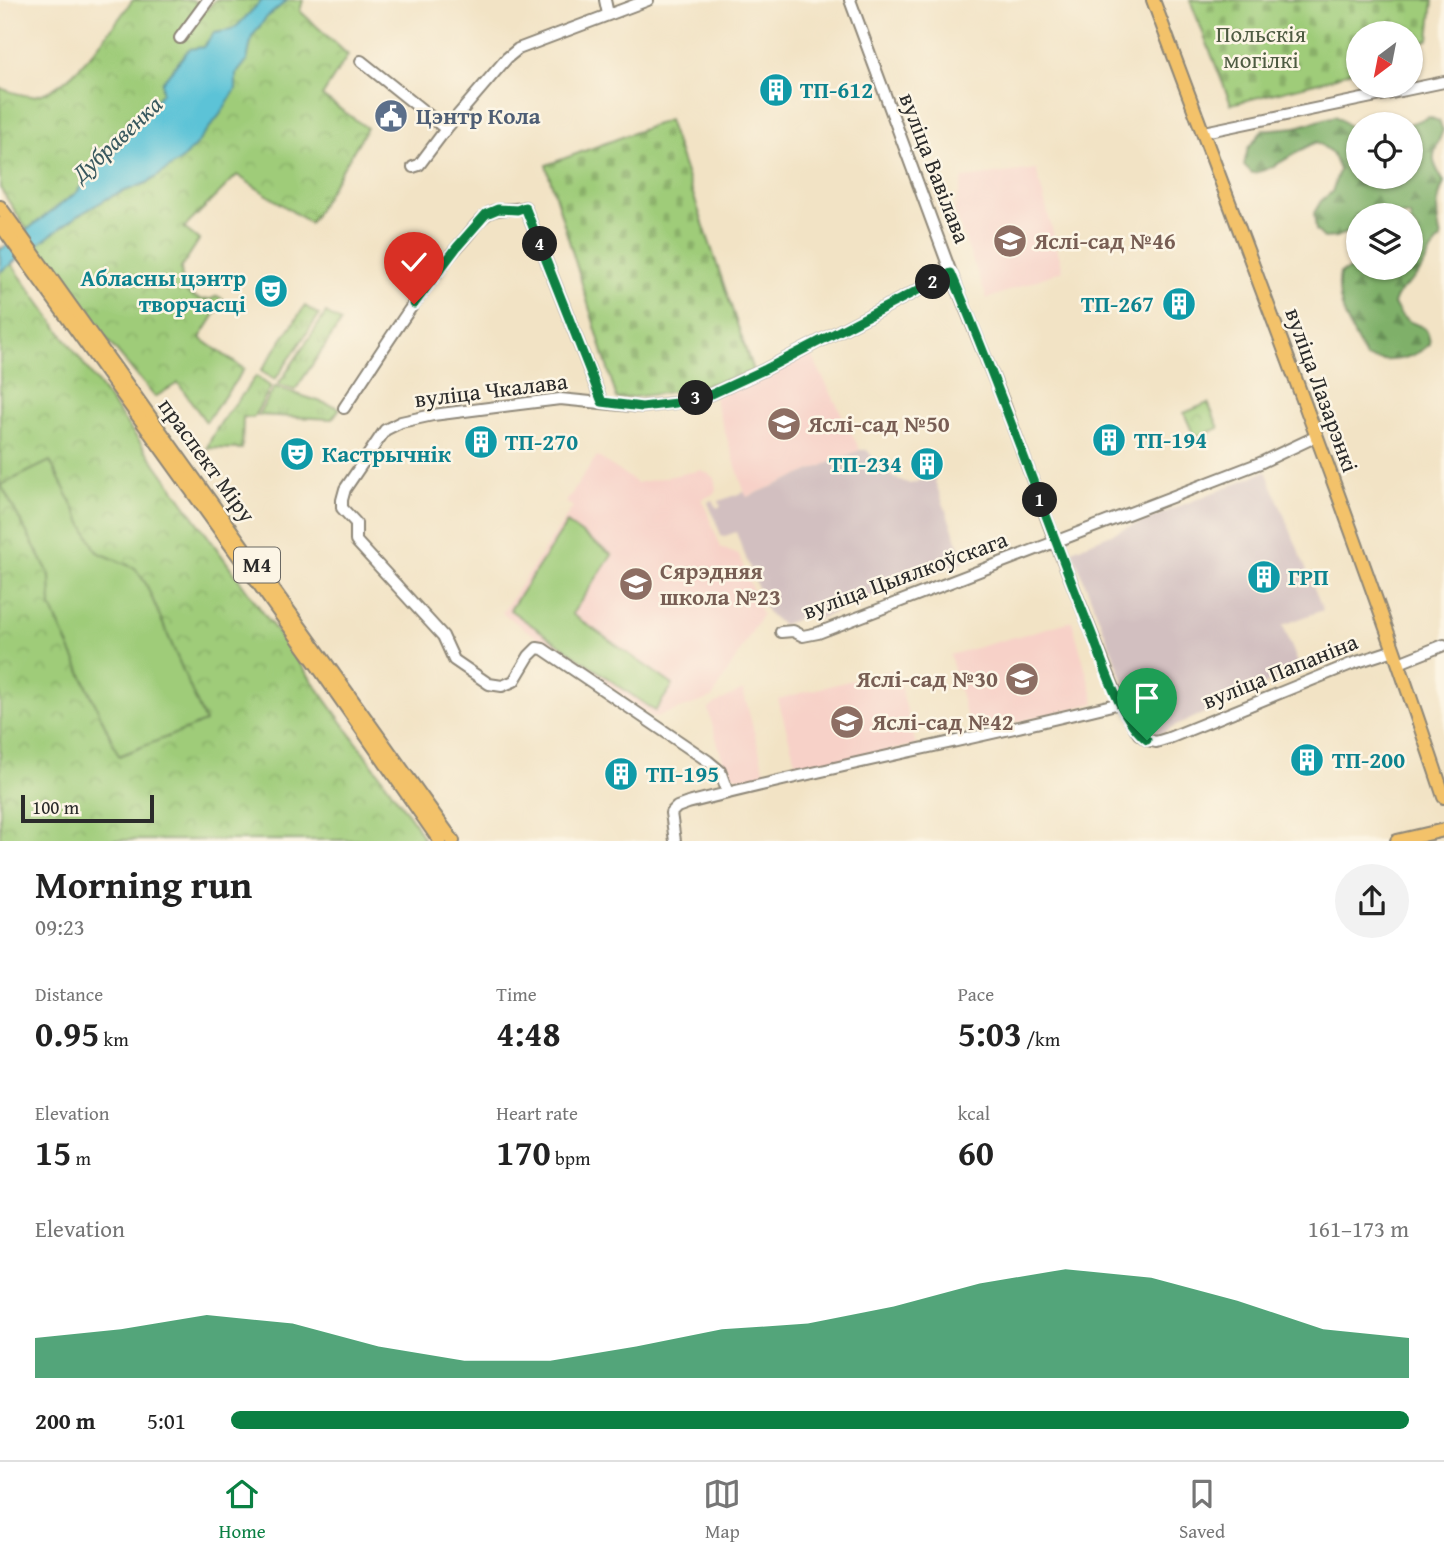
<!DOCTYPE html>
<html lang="en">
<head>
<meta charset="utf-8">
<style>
  body { margin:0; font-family:"Gentium Book Plus",serif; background:#f2f2f2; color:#222; height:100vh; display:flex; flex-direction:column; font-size:26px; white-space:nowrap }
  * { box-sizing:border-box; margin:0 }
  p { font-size:23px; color:#767676 }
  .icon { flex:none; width:38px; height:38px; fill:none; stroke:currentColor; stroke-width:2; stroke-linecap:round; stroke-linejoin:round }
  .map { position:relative; height:841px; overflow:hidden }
  .panel { display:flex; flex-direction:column; background:#fff; flex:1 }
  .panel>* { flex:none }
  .needle { width:46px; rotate:212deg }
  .controls { position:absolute; left:1346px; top:21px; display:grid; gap:14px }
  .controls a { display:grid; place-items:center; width:77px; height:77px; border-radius:50%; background:#fff; box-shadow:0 2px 5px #0004; font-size:35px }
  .scale { position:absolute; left:21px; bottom:18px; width:133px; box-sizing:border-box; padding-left:7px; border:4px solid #2b2b2b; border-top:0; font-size:19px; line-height:24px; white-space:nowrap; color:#2b2b2b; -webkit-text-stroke:5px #fcf5e5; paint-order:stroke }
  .pin { position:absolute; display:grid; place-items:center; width:60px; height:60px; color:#fff; margin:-72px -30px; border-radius:50% 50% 50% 0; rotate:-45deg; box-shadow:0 0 7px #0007 }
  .pin .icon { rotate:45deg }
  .km { position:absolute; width:35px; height:35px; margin:-18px; border-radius:50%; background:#222; color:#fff; font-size:19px; line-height:35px; text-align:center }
  .round { display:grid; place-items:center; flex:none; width:74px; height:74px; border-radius:37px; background:#f2f2f2 }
  .headline { display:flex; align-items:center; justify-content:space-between; height:119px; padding:0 35px }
  h1 { font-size:38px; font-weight:800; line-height:52px }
  .metrics { display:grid; grid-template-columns:repeat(3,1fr); gap:10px; height:119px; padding:7px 35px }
  .metrics div { display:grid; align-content:center }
  .metrics b { font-size:35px; font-weight:800 }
  .metrics small { font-size:19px; font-weight:400 }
  .metrics p { font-size:19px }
  .chart { height:196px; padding:14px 35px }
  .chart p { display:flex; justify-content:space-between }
  .chart svg { width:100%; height:126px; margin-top:7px; fill:#0b8043; opacity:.7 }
  ul { padding:0 35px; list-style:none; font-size:23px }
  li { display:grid; grid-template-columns:112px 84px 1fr; align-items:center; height:52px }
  li i { height:18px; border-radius:9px; background:#0b8043 }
  .tabs { display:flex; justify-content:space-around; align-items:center; height:98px; border-top:2px solid #e0e0e0; background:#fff; font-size:19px; color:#767676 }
  .tabs a { display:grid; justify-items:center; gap:4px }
  .tabs .on { color:#0b8043 }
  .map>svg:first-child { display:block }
  .built { fill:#f7d1c8 }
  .industrial { fill:#d2bfc0 }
  .grass { fill:url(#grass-tufts); stroke:#657c52; stroke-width:2 }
  .forest { fill:url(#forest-firs); stroke:#556e4a; stroke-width:2 }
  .cemetery { fill:url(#cemetery-stones); stroke:#657c52; stroke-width:2 }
  .park { fill:url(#park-crowns); stroke:#657c52; stroke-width:2 }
  .garden { fill:#9fcc79; stroke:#657c52; stroke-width:2 }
  .water { fill:#5bc3d7; stroke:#437781; stroke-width:2 }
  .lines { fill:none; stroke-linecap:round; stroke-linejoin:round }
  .minor-casing { stroke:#8e8778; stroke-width:14 }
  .major-casing { stroke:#8e8778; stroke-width:16 }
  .minor { stroke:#fff; stroke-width:10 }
  .major { stroke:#f3c26a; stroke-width:12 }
  .route-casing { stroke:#fff; stroke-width:14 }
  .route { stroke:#0b8043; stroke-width:9 }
  .labels { text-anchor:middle; stroke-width:5; stroke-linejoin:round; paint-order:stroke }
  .shield { fill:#fcf5e5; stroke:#6a6863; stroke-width:2 }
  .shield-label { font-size:21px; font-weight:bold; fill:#2b2b2b }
  .park-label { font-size:23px; fill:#4e5b42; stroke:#fcf5e5 }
  .culture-label { font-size:23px; font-weight:bold; fill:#0d838f; stroke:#fcf5e5; text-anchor:start }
  .service-label { font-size:23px; font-weight:bold; fill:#4e5e75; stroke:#fcf5e5; text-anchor:start }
  .street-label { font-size:23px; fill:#2b2b2b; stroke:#fcf5e5 }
  .education-label { font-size:23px; font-weight:bold; fill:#785e54; stroke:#fcf5e5; text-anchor:start }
  .water-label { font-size:24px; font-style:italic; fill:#39595f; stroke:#fcf5e5 }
</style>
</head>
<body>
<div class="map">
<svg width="1444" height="841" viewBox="0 0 1444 841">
  <defs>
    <pattern id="grass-tufts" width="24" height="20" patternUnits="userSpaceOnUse" patternTransform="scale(1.75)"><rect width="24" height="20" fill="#9fcc79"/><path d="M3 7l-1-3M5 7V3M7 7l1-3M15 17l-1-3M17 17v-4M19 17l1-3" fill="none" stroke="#89af69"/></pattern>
    <pattern id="forest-firs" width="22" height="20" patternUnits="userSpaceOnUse" patternTransform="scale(1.75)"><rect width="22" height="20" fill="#7fb069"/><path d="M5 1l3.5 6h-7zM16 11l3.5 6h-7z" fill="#688f57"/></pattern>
    <pattern id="cemetery-stones" width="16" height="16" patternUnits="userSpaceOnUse" patternTransform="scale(1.75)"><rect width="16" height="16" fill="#9fcc79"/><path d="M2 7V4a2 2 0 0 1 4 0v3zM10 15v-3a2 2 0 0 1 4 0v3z" fill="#89af69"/></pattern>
    <pattern id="park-crowns" width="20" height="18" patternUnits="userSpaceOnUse" patternTransform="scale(1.75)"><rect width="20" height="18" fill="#9fcc79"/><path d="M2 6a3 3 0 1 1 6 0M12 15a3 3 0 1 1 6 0" fill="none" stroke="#89af69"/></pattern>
  </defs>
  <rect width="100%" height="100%" fill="#fcf5e5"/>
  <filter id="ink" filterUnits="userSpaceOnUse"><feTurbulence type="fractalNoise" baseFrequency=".0143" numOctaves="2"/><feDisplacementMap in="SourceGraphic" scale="14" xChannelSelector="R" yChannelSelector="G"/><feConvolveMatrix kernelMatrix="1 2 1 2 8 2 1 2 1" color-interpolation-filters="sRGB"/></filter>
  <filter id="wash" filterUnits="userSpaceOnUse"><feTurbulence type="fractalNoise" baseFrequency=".00686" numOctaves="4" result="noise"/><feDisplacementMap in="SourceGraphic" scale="28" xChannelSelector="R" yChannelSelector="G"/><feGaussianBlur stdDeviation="1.57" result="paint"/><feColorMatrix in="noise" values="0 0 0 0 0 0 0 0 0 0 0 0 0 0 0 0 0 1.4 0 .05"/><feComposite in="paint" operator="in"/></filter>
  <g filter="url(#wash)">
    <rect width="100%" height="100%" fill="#f2e3c5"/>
    <!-- built -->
    <g class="built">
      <polygon points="1036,169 1063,270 987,299 954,211 963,178"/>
      <polygon points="811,354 860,450 746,497 714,398"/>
      <polygon points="597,456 637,483 702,470 715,478 716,493 702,499 721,548 739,555 762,615 712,698 653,718 502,613 573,507 566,502"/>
      <polygon points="1072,621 1095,703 971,733 950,655"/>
      <polygon points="896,669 916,745 798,771 778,699"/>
      <polygon points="743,690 766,777 747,781 726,772 708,710 716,703"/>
    </g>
    <!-- industrial -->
    <g class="industrial">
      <polygon points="860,450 867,450 886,474 910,484 933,476 965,562 813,621 810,614 782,625 767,612 736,532 722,537 708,502 713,500 717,508 721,506 719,501 744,492 747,497"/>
      <polygon points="1266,471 1323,610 1283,625 1300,668 1159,734 1144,732 1072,550"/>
    </g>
    <!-- grass -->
    <g class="grass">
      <polygon points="305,306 319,315 275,380 261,371"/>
      <polygon points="326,313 341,322 295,390 278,385"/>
      <path d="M256,376L271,387L253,418L243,417L242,449L207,448C218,420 240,401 256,376Z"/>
      <polygon points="275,387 340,408 332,419 258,415"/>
    </g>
    <!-- forest -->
    <path class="forest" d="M1335,116C1366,134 1358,144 1358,177H1410L1409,124L1429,117L1439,121L1443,130C1433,156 1428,156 1444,182C1435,203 1436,217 1441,239C1430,247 1428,262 1419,273C1409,286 1400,286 1394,304C1397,308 1400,315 1404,318C1419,329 1427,321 1430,344C1412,360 1389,363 1366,358C1352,331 1334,304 1340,273L1358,266L1410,268C1410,256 1417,245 1419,232L1411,223L1410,215H1398L1393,212L1380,215H1358V227L1337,237L1324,238L1316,230L1314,213L1321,201L1332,192L1339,170L1332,153L1317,142C1294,151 1276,170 1252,173L1244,165L1248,148L1263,130L1296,127Z"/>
    <!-- cemetery -->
    <g class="cemetery">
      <polygon points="1190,0 1433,0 1429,39 1411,47 1410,33 1358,33 1358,68 1331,79 1231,104"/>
      <path d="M668,120L753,371C708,387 664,394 617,399L546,165Z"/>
    </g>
    <!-- park -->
    <g class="park">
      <path d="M133,0H193L207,10L215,0H303L300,11L348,55L322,96L367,128L310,223L237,175L184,228L199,240L181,268L183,289C192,298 205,304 217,296L224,300L200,338L244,369L206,422L178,383L155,397L71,297L0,188V88C9,91 22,96 32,96C70,93 110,29 133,0Z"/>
      <polygon points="0,248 414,822 424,840 0,840"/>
      <polygon points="1208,403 1219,428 1195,438 1184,413"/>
    </g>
    <!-- garden -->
    <g class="garden">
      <polygon points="50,461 97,552 135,568 146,584 205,722 119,756 51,607 50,575 1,485"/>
      <polygon points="567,523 612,555 572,614 673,685 655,711 510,610"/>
    </g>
    <!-- water -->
    <polygon class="water" points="262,0 288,0 266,18 252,37 247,61 236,74 236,89 222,112 194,147 181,160 149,182 112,196 77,216 0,272 0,250 77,192 104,154 115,152 120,146 119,136 146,101 157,99 162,92 162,82 189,49 203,47 214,33 231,30 238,25"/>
  </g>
  <g filter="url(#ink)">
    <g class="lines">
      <!-- minor casing -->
      <g class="minor-casing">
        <g id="minor">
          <polyline points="605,0 608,14"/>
          <polyline points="850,0 951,273 1004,403 1055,541 1120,703 1139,734 1147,740 1156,742 1169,738 1351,664 1394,650"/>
          <polyline points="180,38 208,0"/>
          <polyline points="361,61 446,129"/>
          <polyline points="1204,132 1444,82"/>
          <polyline points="413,167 419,165 446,129 507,58 518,49 648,0"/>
          <path d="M344,408C383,350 420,288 467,236C473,229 480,218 489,213C500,206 513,212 525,207L602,402"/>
          <polyline points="781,632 793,631 803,636 818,633 1260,463 1315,437"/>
          <polyline points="1399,663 1444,645"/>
          <polyline points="728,793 720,771 708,761 543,649 537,648 529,656 514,681 502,686 489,684 454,660 443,636 356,541 356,523 342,508 342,500 345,489 385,430 401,422 433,415 560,399 642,407 675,403 712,394 766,369 951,273"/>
          <path d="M675,841L671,813L677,807L688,803C831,766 976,739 1120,703"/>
        </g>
      </g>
      <!-- major casing -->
      <g class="major-casing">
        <g id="major">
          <path d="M1153,0C1252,265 1355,529 1444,797"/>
          <polyline points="0,207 453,841"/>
          <polyline points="0,224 315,662 440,841"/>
          <polyline points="1397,841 1444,830"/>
        </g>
      </g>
      <!-- minor -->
      <use href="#minor" class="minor"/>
      <!-- major -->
      <use href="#major" class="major"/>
    </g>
  </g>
  <g class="lines" filter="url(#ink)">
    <!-- route casing -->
    <g class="route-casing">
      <path id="route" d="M414,304L457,247L486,214L498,209L517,210L525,207L602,402L642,407L676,403L712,394L766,369L951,273C1001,389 1042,509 1089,627C1103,661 1118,717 1147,740"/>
    </g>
    <!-- route -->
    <use href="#route" class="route"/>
  </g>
  <!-- icons -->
  <defs>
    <g id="building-disc" transform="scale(1.75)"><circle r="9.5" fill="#0f9aa8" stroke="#fcf5e5"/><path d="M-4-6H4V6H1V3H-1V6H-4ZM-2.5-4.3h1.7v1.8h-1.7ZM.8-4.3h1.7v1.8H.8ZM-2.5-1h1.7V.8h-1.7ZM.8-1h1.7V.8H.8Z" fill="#fff"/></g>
    <g id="civic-disc" transform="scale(1.75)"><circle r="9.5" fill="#5c6f8a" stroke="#fcf5e5"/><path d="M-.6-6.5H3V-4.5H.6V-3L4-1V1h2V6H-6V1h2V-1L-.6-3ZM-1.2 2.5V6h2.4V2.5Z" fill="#fff"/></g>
    <g id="school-disc" transform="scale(1.75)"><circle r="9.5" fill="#8d6e63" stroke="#fcf5e5"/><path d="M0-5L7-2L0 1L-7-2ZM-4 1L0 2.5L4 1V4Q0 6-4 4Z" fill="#fff"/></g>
    <g id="theatre-disc" transform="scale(1.75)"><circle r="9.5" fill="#0f9aa8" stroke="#fcf5e5"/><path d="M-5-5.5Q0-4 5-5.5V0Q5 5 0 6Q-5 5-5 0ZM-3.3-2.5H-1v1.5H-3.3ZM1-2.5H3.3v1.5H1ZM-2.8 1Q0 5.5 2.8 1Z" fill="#fff"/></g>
  </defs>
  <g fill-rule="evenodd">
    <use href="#building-disc" x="776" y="90"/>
    <use href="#civic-disc" x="391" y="116"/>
    <use href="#school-disc" x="1010" y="241"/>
    <use href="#theatre-disc" x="271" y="291"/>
    <use href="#building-disc" x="1179" y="304"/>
    <use href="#school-disc" x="784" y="424"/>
    <use href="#building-disc" x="1109" y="440"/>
    <use href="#building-disc" x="481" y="442"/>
    <use href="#theatre-disc" x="297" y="454"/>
    <use href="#building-disc" x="927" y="464"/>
    <use href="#building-disc" x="1264" y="577"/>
    <use href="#school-disc" x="636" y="584"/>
    <use href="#school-disc" x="1022" y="679"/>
    <use href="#school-disc" x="847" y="722"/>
    <use href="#building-disc" x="1307" y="760"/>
    <use href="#building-disc" x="621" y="774"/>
  </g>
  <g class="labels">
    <!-- shield labels -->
    <rect class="shield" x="234" y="547.5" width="46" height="35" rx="5"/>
    <g class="shield-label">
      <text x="257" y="572">М4</text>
    </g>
    <!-- park labels -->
    <g class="park-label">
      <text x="1261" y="42">Польскія<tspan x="1261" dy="26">могілкі</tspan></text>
    </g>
    <!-- culture labels -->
    <g class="culture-label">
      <text x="800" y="98">ТП-612</text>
      <text x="246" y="286" text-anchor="end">Абласны цэнтр<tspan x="246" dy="26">творчасці</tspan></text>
      <text x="1154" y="312" text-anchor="end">ТП-267</text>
      <text x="1134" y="448">ТП-194</text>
      <text x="505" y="450">ТП-270</text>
      <text x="322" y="462">Кастрычнік</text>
      <text x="902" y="472" text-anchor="end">ТП-234</text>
      <text x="1288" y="585">ГРП</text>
      <text x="1332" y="768">ТП-200</text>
      <text x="646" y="782">ТП-195</text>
    </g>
    <!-- service labels -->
    <g class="service-label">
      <text x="416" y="124">Цэнтр Кола</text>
    </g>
    <!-- street labels -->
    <g class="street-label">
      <text transform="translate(935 168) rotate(69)" y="8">вуліца Вавілава</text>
      <text transform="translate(491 390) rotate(-7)" y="8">вуліца Чкалава</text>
      <text transform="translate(1322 390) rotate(70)" y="8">вуліца Лазарэнкі</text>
      <text transform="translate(207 460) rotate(54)" y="8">праспект Міру</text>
      <text transform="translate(905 575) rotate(-20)" y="8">вуліца Цыялкоўскага</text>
      <text transform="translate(1280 671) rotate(-22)" y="8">вуліца Папаніна</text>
    </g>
    <!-- education labels -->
    <g class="education-label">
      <text x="1034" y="249">Яслі-сад №46</text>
      <text x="808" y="432">Яслі-сад №50</text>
      <text x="660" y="579">Сярэдняя<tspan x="660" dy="26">школа №23</tspan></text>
      <text x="998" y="687" text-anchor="end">Яслі-сад №30</text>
      <text x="872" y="730">Яслі-сад №42</text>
    </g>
    <!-- water labels -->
    <g class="water-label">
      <text transform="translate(117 139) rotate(-43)" y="8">Дубравенка</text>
    </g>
  </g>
</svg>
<div class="controls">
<a><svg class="needle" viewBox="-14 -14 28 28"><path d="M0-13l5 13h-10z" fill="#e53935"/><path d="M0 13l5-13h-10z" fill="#767676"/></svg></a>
<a><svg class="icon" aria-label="locate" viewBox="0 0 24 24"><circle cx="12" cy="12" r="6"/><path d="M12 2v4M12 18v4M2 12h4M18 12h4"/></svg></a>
<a><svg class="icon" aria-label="layers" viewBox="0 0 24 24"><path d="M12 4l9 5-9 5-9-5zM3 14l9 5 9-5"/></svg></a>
</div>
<div class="scale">100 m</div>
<div class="pin" style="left:1147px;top:740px;background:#1e9e55"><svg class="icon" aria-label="arrive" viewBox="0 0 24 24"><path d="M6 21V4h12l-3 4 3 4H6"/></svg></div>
<div class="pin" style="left:414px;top:304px;background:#d93025"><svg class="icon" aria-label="check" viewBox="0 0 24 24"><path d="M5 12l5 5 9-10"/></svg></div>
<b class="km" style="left:1040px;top:500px">1</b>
<b class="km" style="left:933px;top:282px">2</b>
<b class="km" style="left:696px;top:398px">3</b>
<b class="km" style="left:540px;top:244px">4</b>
</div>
<section class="panel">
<div class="headline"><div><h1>Morning run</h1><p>09:23</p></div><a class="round"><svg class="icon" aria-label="share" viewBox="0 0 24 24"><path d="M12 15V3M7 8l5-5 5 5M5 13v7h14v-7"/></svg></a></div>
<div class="metrics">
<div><p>Distance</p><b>0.95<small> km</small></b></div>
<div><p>Time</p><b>4:48</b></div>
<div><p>Pace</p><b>5:03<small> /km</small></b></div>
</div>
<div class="metrics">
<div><p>Elevation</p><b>15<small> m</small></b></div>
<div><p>Heart rate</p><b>170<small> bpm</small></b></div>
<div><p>kcal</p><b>60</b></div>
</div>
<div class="chart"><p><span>Elevation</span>161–173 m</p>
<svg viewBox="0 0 160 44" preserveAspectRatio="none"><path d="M0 44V30L10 27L20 22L30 25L40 33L50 38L60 38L70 33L80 27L90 25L100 19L110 11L120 6L130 9L140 17L150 27L160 30V44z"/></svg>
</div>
<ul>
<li><b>200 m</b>5:01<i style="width:100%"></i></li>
</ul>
</section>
<nav class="tabs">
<a class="on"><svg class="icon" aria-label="home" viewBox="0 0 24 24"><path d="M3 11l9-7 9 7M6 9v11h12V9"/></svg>Home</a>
<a><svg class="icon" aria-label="map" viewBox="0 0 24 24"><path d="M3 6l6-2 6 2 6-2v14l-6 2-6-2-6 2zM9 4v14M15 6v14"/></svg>Map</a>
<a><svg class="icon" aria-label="saved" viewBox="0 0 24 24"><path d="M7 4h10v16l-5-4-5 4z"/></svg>Saved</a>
</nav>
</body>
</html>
